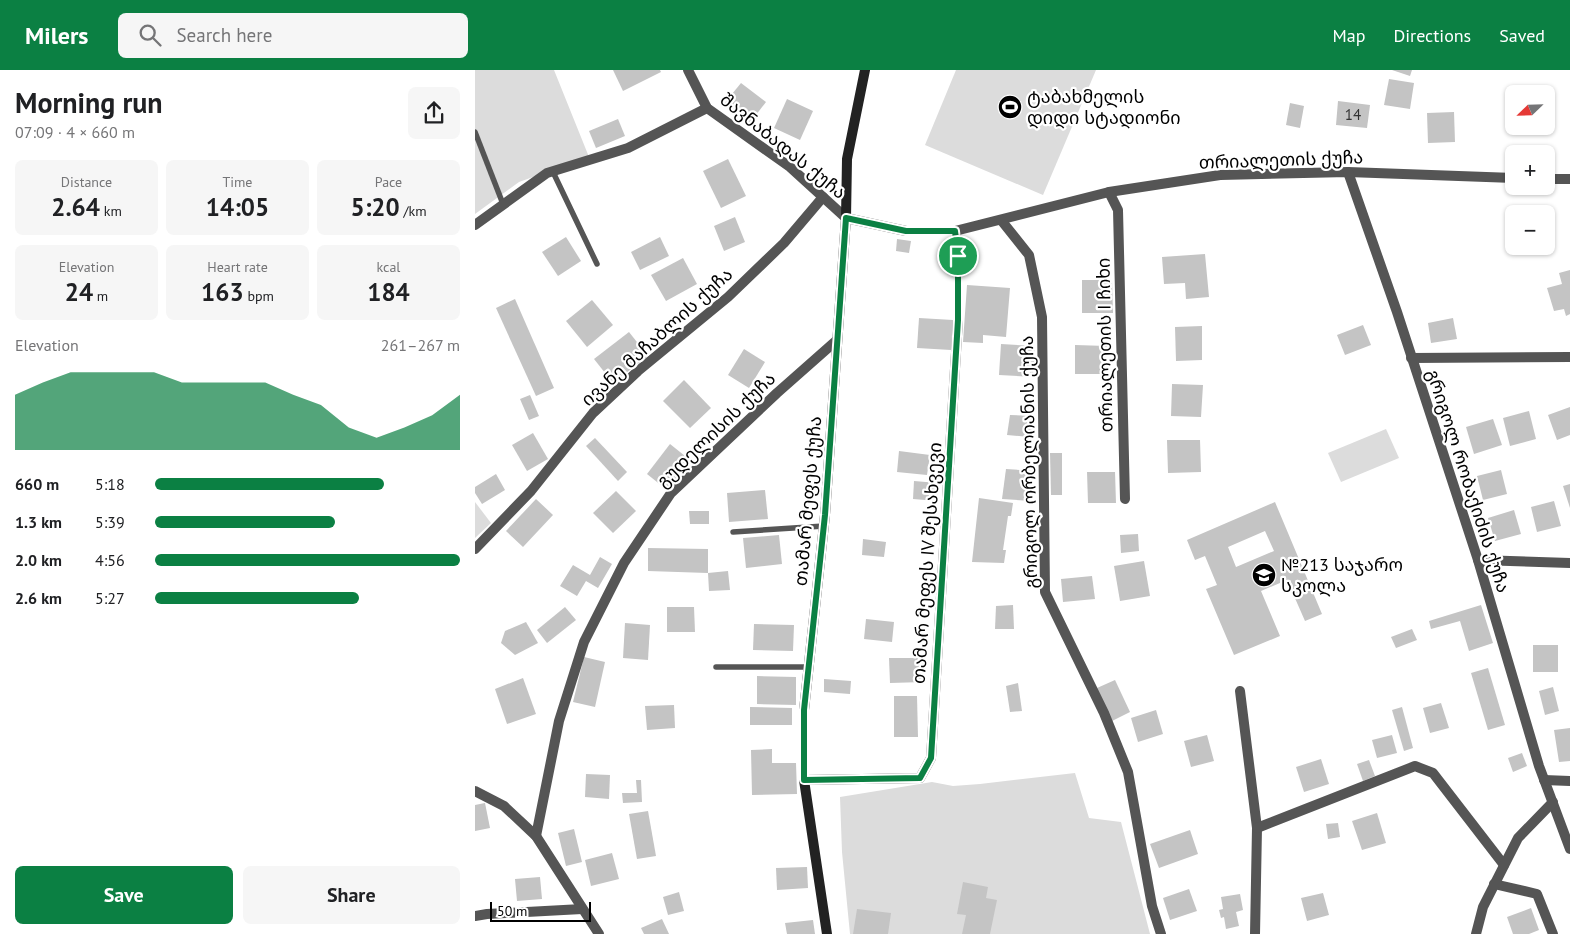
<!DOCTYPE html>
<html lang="en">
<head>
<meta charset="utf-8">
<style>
  body { margin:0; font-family:"PT Sans","Noto Sans Georgian",sans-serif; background:#f6f6f6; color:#202124; height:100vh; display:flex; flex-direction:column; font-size:19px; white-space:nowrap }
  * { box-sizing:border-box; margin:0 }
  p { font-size:16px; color:#757577 }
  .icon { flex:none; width:28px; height:28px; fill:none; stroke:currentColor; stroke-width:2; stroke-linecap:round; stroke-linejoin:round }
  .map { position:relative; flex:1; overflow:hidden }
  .details { display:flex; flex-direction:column; background:#fff; width:475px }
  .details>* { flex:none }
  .needle { width:32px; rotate:247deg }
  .tools { position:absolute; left:1030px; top:15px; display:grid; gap:10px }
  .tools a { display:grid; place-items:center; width:50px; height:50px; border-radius:8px; background:#fff; box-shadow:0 1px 4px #0004; font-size:25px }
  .scale { position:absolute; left:15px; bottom:12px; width:101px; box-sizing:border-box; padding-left:5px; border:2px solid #000; border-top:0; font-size:14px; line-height:18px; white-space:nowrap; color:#000; -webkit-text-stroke:4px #fff; paint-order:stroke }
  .pin { position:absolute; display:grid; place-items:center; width:42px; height:42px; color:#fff; margin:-21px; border:2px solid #fff; border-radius:50%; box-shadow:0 1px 5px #0007 }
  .round { display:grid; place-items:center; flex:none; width:52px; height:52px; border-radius:8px; background:#f6f6f6 }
  .summary { display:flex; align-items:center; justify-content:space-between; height:85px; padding:0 15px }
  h1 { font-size:28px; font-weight:600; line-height:38px }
  .metrics { display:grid; grid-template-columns:repeat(3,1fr); gap:8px; height:85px; padding:5px 15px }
  .metrics div { display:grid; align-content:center; border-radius:8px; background:#f6f6f6; text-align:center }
  .metrics b { font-size:25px; font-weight:600 }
  .metrics small { font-size:14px; font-weight:400 }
  .metrics p { font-size:14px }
  .chart { height:140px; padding:10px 15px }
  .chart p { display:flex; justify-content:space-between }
  .chart svg { width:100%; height:90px; margin-top:5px; fill:#0b8043; opacity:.7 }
  .cta { display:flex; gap:10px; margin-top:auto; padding:10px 15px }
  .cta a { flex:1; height:58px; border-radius:8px; background:#0b8043; color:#fff; font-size:20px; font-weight:600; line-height:58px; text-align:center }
  .cta a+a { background:#f6f6f6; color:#202124 }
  ul { padding:0 15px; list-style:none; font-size:16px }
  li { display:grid; grid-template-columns:80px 60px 1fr; align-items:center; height:38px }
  li i { height:12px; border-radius:6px; background:#0b8043 }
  header { display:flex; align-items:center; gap:30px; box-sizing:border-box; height:70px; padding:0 25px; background:#0b8043; color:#fff }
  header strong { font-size:24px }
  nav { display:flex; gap:28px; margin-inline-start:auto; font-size:18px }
  .search { width:350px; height:45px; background:#f6f6f6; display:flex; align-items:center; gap:12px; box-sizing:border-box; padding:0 18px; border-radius:8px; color:#757577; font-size:19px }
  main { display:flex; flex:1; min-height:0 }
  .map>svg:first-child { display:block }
  .green { fill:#dcdcdc }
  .building { fill:#c4c4c4; fill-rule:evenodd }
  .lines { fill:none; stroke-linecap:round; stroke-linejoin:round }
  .lane { stroke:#555; stroke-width:5.5 }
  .street { stroke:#555; stroke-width:10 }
  .secondary { stroke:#222; stroke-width:10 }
  .route-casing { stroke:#fff; stroke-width:10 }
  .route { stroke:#0b8043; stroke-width:6 }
  .labels { text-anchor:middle; stroke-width:4.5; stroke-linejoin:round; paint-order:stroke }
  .number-label { font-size:15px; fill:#313131 }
  .poi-label { font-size:18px; fill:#000; stroke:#fff; text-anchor:start }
  .street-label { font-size:18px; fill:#000; stroke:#fff }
</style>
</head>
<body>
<header>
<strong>Milers</strong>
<div class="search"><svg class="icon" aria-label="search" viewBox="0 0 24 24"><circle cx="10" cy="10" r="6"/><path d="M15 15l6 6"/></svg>Search here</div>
<nav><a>Map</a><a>Directions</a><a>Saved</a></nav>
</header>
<main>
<section class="details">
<div class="summary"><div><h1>Morning run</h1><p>07:09 · 4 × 660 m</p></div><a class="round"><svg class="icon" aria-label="share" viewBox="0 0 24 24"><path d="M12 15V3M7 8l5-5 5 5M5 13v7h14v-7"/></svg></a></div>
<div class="metrics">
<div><p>Distance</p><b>2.64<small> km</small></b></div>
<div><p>Time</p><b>14:05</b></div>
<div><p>Pace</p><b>5:20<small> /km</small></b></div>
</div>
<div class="metrics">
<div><p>Elevation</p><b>24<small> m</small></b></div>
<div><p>Heart rate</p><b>163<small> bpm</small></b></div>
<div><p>kcal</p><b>184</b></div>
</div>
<div class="chart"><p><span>Elevation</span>261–267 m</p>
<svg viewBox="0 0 160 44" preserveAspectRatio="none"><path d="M0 44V17L10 11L20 6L30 6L40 6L50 6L60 11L70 11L80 11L90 11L100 17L110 22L120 33L130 38L140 33L150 27L160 17V44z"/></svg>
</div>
<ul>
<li><b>660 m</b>5:18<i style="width:75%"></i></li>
<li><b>1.3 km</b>5:39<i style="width:59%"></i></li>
<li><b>2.0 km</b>4:56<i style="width:100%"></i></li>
<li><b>2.6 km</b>5:27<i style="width:67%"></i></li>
</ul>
<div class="cta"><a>Save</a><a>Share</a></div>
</section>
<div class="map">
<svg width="1095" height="864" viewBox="0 0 1095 864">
  <rect width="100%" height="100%" fill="#fff"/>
  <!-- green -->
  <g class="green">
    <polygon points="0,0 79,0 114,87 44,112 0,144"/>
    <polygon points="481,0 621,0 568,125 450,75"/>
    <polygon points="911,359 924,388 866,412 853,383"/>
    <polygon points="0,432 16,453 0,468"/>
    <polygon points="600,703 614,748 646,752 675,864 375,864 367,782 365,727 457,712 478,716 505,714"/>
  </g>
  <!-- building -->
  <g class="building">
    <polygon points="138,0 185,0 186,2 148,21"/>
    <polygon points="917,0 937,0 935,6"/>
    <polygon points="914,9 939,13 935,39 909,35"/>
    <polygon points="266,13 291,32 274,54 248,35"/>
    <polygon points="312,29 338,41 325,70 299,58"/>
    <polygon points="863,31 895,35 892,58 861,55"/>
    <polygon points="815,33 829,36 825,58 811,55"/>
    <polygon points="979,42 980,72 953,73 952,43"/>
    <polygon points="143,49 150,66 121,78 114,61"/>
    <polygon points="253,89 271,126 246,138 228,101"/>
    <polygon points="260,147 270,172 249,181 239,156"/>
    <polygon points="91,167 106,191 83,206 67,182"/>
    <polygon points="185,167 194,186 165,200 156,182"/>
    <polygon points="422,169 436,171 434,183 421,181"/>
    <polygon points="730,184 734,227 711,229 710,213 689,214 687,187"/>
    <polygon points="208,188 222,214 191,231 176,205"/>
    <polygon points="1095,200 1095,244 1091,246 1089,239 1079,241 1072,218 1087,214 1084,203"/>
    <polygon points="607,210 637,210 638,243 607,243"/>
    <polygon points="492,215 535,218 531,267 508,265 508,273 488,272"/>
    <polygon points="40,229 79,318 61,326 21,238"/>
    <polygon points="117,230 138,255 112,277 91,251"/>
    <polygon points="444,248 478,250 476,280 442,278"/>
    <polygon points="978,248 982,269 956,273 953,253"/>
    <polygon points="888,255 896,275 870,285 862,265"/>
    <polygon points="727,256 727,290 701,291 700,257"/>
    <polygon points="154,262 173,286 138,313 119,289"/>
    <polygon points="526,274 560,276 558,307 524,305"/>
    <polygon points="600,275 632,276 632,304 600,304"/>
    <polygon points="269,279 290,292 274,318 253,305"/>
    <polygon points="209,310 236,338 215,358 188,331"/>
    <polygon points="697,314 728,315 726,347 696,346"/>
    <polygon points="55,325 64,346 54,350 45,329"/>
    <polygon points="1095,337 1095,365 1082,370 1073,345"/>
    <polygon points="1054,341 1061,369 1035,376 1028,348"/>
    <polygon points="535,345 558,346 556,367 532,365"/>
    <polygon points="1018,349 1027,375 999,384 991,357"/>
    <polygon points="58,363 73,389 52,401 37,375"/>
    <polygon points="120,368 152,402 143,411 111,376"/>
    <polygon points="692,370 725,370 726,402 693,403"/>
    <polygon points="195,374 215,390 192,420 172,404"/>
    <polygon points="424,381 455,385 452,405 422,402"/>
    <polygon points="575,383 587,383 587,425 576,425"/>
    <polygon points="531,399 560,401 556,431 527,429"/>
    <polygon points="1026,400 1032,424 1008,430 1002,406"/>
    <polygon points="612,402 640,402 641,433 613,433"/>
    <polygon points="21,404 30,420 7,434 0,423 0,417"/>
    <polygon points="439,411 463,413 462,431 438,429"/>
    <polygon points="1095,414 1095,438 1088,416"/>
    <polygon points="290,420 293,449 254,452 252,423"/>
    <polygon points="141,421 161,441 138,463 118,443"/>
    <polygon points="504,428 538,433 536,446 533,446 528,480 531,480 529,493 497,492"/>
    <polygon points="61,429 78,445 48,477 31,461"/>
    <polygon points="1079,431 1086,456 1062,462 1056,437"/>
    <path d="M800,432L847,544L830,551L812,510L786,521L805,566L759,585L731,519L742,515L730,486L720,490L712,470ZM790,461L799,481L761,497L753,477Z"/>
    <polygon points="1039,440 1046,464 1020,471 1013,448"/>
    <polygon points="214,441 234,441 234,454 215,454"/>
    <polygon points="663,464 664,481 646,483 645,465"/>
    <polygon points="304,465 307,494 271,498 268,468"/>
    <polygon points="388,469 411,472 409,487 387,485"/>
    <polygon points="173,478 233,479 233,503 253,501 255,520 234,521 233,503 173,501"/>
    <polygon points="125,487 137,494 123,518 111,511 102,526 85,516 98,495 115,505"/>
    <polygon points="669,491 675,526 645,531 639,496"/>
    <polygon points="617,506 620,529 588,532 586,509"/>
    <polygon points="538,535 539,559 520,559 521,536"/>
    <polygon points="1006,535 1018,573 994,581 985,551 956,559 954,551"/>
    <polygon points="90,537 101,550 72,573 62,560"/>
    <polygon points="192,537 219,537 220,562 192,562"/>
    <polygon points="391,549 419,552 417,572 389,569"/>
    <polygon points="51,552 63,573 40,585 26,573 30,561"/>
    <polygon points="150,553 175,555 173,590 148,588"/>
    <polygon points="279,554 319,555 318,581 278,580"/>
    <polygon points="937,559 942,570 921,578 916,567"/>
    <rect x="1058" y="575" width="25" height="27"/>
    <polygon points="109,587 130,592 120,637 98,632"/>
    <polygon points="414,588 449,588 449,612 415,613"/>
    <polygon points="1013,598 1030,655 1013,660 996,603"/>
    <polygon points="282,606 321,607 321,635 282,634"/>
    <polygon points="48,608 61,644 32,654 20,619"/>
    <polygon points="349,609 376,611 375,624 349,622"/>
    <polygon points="640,610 655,642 637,651 622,618"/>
    <polygon points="543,613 547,641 535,642 531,616"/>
    <polygon points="1078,617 1084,641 1070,645 1064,621"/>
    <polygon points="419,626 442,626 443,667 419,667"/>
    <polygon points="966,633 974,658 955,663 948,638"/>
    <polygon points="199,635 200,658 172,660 170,636"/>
    <polygon points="275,637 317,638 317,655 275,655"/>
    <polygon points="927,637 938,678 929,681 917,640"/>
    <polygon points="681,640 688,664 663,672 656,648"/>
    <polygon points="1095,658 1095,691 1084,692 1079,660"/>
    <polygon points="732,665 739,691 716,697 709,671"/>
    <polygon points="917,665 922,683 902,688 897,670"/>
    <polygon points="297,679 297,693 321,693 322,724 277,725 276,680"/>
    <polygon points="1047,683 1052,696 1038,702 1033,688"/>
    <polygon points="846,689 854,714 829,722 821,697"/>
    <polygon points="894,690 900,706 888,711 882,694"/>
    <polygon points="111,704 135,705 134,729 110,727"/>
    <polygon points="161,710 166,710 167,732 148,733 147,723 162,723"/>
    <polygon points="10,733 15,758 0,761 0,735"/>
    <polygon points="173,741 181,786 162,789 154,744"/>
    <polygon points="902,743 911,773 887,780 877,751"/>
    <polygon points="863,753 865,767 853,769 851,754"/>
    <polygon points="99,759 107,792 91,796 83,763"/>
    <polygon points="715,760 723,784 684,798 675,774"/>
    <polygon points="137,783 144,809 116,816 110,790"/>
    <polygon points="332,797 333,818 302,820 301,798"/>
    <polygon points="65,807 67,829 42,831 40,809"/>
    <polygon points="488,812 513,817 511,828 522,830 515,864 487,864 491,845 482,844"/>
    <polygon points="714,819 722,841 695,850 688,828"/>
    <polygon points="204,822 209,841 193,845 188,827"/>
    <polygon points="848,823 854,845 832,851 826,828"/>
    <polygon points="765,824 768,840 761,842 764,856 751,859 749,847 746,848 744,840 748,839 746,827"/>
    <polygon points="1056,838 1064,860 1054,864 1038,864 1032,847"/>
    <polygon points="382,839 416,843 413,864 378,864"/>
    <polygon points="187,849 194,864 169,864 166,858"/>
    <polygon points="338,850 340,864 312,864 310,853"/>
  </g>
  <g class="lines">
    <!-- lane -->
    <g class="lane">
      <polyline points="0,62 28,134"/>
      <polyline points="78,102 122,194"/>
      <polyline points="258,462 349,456"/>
      <polyline points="241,597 334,597"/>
    </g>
    <!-- street -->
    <g class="street">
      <polyline points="213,0 232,38 315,97 371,148 431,161 480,161 634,122 745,105 873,102 1039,108"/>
      <polyline points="873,102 922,242 1003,490 1064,696 1095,779"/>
      <polyline points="1071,109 1095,109"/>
      <polyline points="634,122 643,140 650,429"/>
      <polyline points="526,150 554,185 567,247 570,522 629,643 653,702 677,836 686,864"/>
      <polyline points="0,155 72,103 153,78 232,38"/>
      <polyline points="936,288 1095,287"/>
      <polyline points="0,479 56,421 118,343 163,301 253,227 309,173 348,127"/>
      <polyline points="1003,490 1095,493"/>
      <polyline points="765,621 782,758 780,864"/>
      <polyline points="329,710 445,708 456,688 483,250 483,186 480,161"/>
      <polyline points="1069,710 1095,711"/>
      <polyline points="0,721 29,736 61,766 124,864"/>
      <polyline points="782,758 940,696 958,703 1029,795"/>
      <polyline points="61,766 84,651 109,572 149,493 196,423 302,323 362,270"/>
      <polyline points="1019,814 1062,824 1078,864"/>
      <polyline points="0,846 12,844 107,839"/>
      <polyline points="1001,864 1008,837 1043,768 1078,732"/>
    </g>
    <!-- secondary -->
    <polyline class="secondary" points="352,864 329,710 329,640 350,445 371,148 372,89 390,0"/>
  </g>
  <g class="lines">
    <!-- route casing -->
    <g class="route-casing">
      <polygon id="route" points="371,148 431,161 480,161 483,186 483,250 456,688 445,708 329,710 329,640 350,445"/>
    </g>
    <!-- route -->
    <use href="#route" class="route"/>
  </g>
  <!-- icons -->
  <defs>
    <g id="stadium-disc" transform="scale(1.25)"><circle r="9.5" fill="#000" stroke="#fff"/><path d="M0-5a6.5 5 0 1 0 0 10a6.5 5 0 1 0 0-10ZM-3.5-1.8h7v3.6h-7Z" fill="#fff"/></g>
    <g id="school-disc" transform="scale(1.25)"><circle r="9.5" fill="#000" stroke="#fff"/><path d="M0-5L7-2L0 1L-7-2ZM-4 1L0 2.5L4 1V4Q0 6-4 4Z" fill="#fff"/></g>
  </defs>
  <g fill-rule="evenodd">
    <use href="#stadium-disc" x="535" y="37"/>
    <use href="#school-disc" x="789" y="505"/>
  </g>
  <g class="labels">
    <!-- number labels -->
    <g class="number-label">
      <text x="878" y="50">14</text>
    </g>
    <!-- poi labels -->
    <g class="poi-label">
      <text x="552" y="33">ტაბახმელის<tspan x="552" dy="21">დიდი სტადიონი</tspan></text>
      <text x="806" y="501">№213 საჯარო<tspan x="806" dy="21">სკოლა</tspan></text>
    </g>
    <!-- street labels -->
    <g class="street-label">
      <text transform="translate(308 76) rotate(39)" y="6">შავნაბადას ქუჩა</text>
      <text transform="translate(806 90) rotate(-2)" y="6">თრიალეთის ქუჩა</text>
      <text transform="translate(182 267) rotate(-42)" y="6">ივანე მაჩაბლის ქუჩა</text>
      <text transform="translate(630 275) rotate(-91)" y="6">თრიალეთის I ჩიხი</text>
      <text transform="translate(241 360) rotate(-44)" y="6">გუდელისის ქუჩა</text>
      <text transform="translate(554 392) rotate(-91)" y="6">გრიგოლ ორბელიანის ქუჩა</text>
      <text transform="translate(993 411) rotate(72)" y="6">გრიგოლ რობაქიძის ქუჩა</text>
      <text transform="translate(333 431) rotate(-85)" y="6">თამარ მეფეს ქუჩა</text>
      <text transform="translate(452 493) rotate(-86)" y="6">თამარ მეფეს IV შესახვევი</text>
    </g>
  </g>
</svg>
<div class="tools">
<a><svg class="needle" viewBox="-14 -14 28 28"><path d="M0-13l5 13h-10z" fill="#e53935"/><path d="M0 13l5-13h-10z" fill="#757577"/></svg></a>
<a>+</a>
<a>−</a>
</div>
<div class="scale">50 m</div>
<div class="pin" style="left:483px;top:186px;background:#1e9e55"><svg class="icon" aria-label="arrive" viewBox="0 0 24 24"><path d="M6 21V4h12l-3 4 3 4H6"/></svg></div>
</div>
</main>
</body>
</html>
